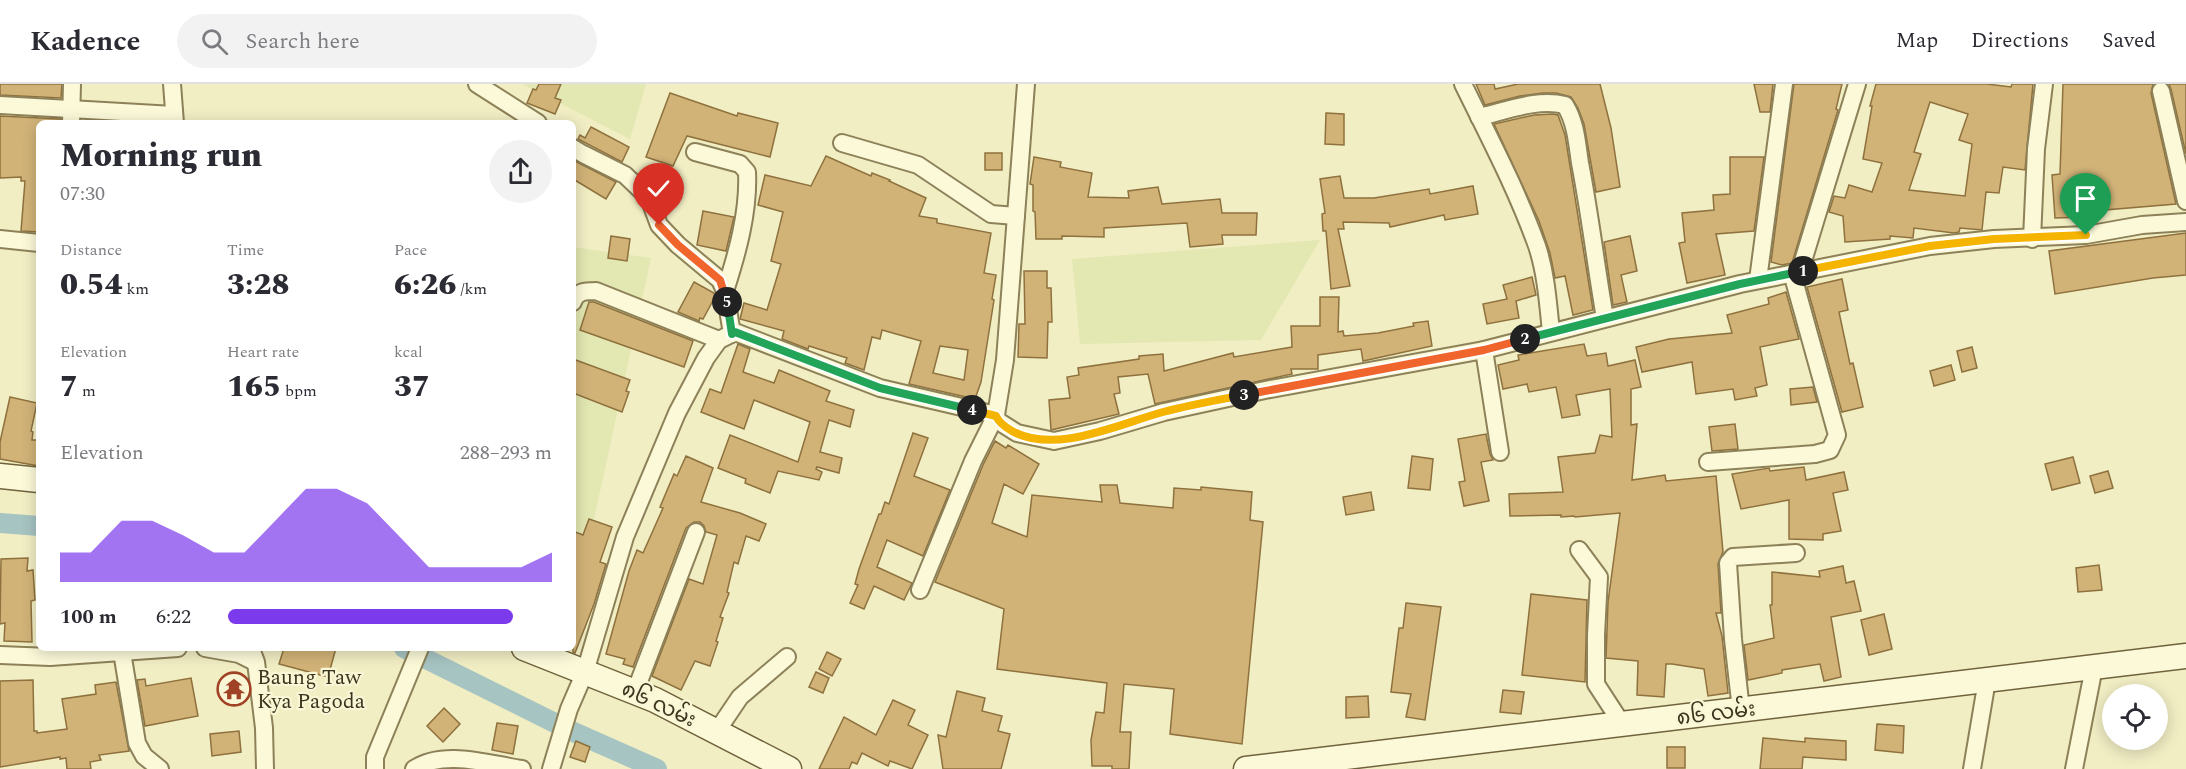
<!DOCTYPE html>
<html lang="en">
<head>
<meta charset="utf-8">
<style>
  body { margin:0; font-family:Spectral,"Noto Sans Myanmar",serif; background:#f2f2f3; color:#2b2b33; height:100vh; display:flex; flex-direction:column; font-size:22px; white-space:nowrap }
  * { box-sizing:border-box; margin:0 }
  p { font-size:20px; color:#7c7c81 }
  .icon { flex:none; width:33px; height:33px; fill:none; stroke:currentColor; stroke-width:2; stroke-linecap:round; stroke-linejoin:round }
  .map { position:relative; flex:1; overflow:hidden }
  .details { position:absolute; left:36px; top:36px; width:540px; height:531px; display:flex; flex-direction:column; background:#fff; border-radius:9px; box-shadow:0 3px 15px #0003 }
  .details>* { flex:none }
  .tools { position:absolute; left:2102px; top:600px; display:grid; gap:12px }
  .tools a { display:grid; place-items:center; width:66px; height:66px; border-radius:50%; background:#fff; box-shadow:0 3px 15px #0003; font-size:30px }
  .pin { position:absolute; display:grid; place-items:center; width:51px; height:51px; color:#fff; margin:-62px -26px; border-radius:50% 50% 50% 0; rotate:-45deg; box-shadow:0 0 6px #0007 }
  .pin .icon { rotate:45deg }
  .km { position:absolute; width:30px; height:30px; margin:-15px; border-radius:50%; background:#222; color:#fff; font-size:16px; line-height:30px; text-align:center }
  .round { display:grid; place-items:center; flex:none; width:63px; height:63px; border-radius:32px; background:#f2f2f3 }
  .head { display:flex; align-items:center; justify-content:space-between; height:102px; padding:0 24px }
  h1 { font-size:33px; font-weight:800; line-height:45px }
  .stats { display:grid; grid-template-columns:repeat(3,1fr); gap:9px; height:102px; padding:6px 24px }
  .stats div { display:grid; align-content:center }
  .stats b { font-size:30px; font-weight:800 }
  .stats small { font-size:16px; font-weight:400 }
  .stats p { font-size:16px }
  .chart { height:168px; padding:12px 24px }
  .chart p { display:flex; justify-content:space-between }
  .chart svg { width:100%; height:108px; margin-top:6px; fill:#7c3aed; opacity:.7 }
  ul { padding:0 24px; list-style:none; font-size:20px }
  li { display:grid; grid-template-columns:96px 72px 1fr; align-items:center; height:45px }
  li i { height:15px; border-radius:8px; background:#7c3aed }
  header { display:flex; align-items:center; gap:36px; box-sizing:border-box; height:84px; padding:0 30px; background:#fff; border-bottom:2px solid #e1e1e2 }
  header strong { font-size:28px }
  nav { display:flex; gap:33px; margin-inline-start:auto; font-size:21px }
  .search { width:420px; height:54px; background:#f2f2f3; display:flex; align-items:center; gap:15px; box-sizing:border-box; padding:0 21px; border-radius:33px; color:#7c7c81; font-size:22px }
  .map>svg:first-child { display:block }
  .farmland { fill:#e3e7b1 }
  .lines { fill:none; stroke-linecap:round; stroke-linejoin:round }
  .canal { stroke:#a6c4c2; stroke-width:20 }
  .building { fill:#d1b378; stroke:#8e713d; stroke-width:1.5; fill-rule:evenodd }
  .street-casing { stroke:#8d8159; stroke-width:20 }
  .secondary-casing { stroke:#6f623c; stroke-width:27 }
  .street { stroke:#fbf9d8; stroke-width:16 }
  .secondary { stroke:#fbf9d8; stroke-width:24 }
  .split-1-casing { stroke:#fff; stroke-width:12 }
  .split-2-casing { stroke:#fff; stroke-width:12 }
  .split-3-casing { stroke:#fff; stroke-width:12 }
  .split-4-casing { stroke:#fff; stroke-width:12 }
  .split-5-casing { stroke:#fff; stroke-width:12 }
  .split-6-casing { stroke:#fff; stroke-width:12 }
  .split-1 { stroke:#f5b400; stroke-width:8 }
  .split-2 { stroke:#22a559; stroke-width:8 }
  .split-3 { stroke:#f0652b; stroke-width:8 }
  .split-4 { stroke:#f5b400; stroke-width:8 }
  .split-5 { stroke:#22a559; stroke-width:8 }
  .split-6 { stroke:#f0652b; stroke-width:8 }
  .labels { text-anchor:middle; stroke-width:4.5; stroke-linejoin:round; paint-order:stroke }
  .poi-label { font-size:21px; fill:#3c341e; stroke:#f8f6d4; text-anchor:start }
  .street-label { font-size:21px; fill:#3c341e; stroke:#f8f6d4 }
</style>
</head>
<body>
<header>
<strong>Kadence</strong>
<div class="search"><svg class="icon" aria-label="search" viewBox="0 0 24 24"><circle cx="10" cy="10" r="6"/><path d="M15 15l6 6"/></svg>Search here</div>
<nav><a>Map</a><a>Directions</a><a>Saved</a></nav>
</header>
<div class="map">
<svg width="2186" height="685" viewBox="0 0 2186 685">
  <rect width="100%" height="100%" fill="#f1eec4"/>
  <!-- farmland -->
  <g class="farmland">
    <polygon points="522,0 646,0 630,55"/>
    <polygon points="1320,156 1261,256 1080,260 1072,175"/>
    <polygon points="573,163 651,174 582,490 573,487"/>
  </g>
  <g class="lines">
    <!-- canal -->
    <g class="canal">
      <polyline points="0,439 39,442"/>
      <polyline points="404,564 569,646 657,685"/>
    </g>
  </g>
  <!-- building -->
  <g class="building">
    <polygon points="0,0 62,0 61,14 0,11"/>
    <polygon points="539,0 561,0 555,14 561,16 555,30 527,19 533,5 536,6"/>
    <polygon points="1476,0 1494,0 1495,5 1518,0 1600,0 1611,44 1620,103 1596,108 1584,40 1578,24 1571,13 1556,9 1543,9 1520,12 1485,21"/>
    <polygon points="1754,0 1773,0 1770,28 1760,28"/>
    <polygon points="1794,0 1842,0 1836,25 1838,26 1792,179 1782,181 1771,178"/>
    <path d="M1876,0H1987L2011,3L2012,0H2033L2025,86L2003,83L1999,109L1986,108L1982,146L1960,144L1959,148L1954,149L1914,144L1913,154L1890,152V155L1845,158L1843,132L1829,128L1834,112L1845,114L1849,101L1872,108L1882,79L1863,75L1872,22H1870ZM1930,18L1968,30L1959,56L1972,60L1965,112L1909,106L1921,70L1914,68Z"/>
    <polygon points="2063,0 2153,0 2151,9 2176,120 2105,126 2105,128 2084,129 2085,133 2055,134 2052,91 2060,90"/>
    <polygon points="2169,0 2186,0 2186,70 2171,5"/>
    <polygon points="670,9 737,32 738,29 778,39 770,73 687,52 673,82 646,73"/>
    <polygon points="1326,29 1344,30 1344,61 1325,60"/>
    <polygon points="1553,30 1558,31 1565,51 1593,226 1573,231 1565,192 1555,194 1550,169 1539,137 1494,40 1534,31"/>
    <polygon points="0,32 61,35 61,39 39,39 39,148 21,147 25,97 21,97 21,93 0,94"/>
    <polygon points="591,43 629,63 622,78 578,55 580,51 585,54"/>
    <rect x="985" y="69" width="17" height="17"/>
    <path d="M826,72L871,92L872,89L890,96L889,97L926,114L919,132L937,135V139L991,149L984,189L996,191L992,215L994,216L981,298L975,315L909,300L921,257L882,246L880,255L872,253L864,286L845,279L847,274L809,262L808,265L782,255L784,247L740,235L744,219L767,226L781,180L771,177L783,128L758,121L765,91L811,102ZM940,262L968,266L964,296L933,289Z"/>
    <polygon points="1034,73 1061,78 1060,83 1092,89 1088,113 1129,114 1128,107 1158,103 1162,120 1220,115 1222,129 1257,129 1256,151 1222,151 1223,160 1190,163 1187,139 1104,144 1104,153 1062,152 1062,155 1036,155 1035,128 1033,127 1033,101 1030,100"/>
    <polygon points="1730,73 1764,73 1754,147 1716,150 1725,191 1687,199 1679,159 1685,158 1682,129 1714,126 1713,111 1730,110"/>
    <polygon points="573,76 616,98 606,115 573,95"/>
    <polygon points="1340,92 1344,114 1374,114 1429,105 1430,110 1473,102 1478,130 1445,136 1444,131 1390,143 1389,139 1343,138 1344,145 1338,145 1350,202 1331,205 1326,147 1323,147 1322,130 1325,129 1320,95"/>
    <polygon points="703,127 734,133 726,167 697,161"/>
    <polygon points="2186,149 2186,191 2153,194 2055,210 2049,167"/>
    <polygon points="611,152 630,155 627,177 608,174"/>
    <polygon points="1630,152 1637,187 1621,191 1627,218 1613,221 1604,158"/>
    <polygon points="1024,187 1047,187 1047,204 1051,204 1052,238 1048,238 1047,274 1018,273 1019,240 1025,240"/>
    <polygon points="1532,193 1536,211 1516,217 1519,234 1487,240 1483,220 1507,215 1503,201"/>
    <polygon points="1842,195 1848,226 1839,228 1850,280 1853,279 1863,323 1842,328 1807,203"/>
    <polygon points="694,198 714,209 715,213 703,235 700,234 699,237 678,228"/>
    <polygon points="1786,208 1799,255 1760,263 1767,301 1755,304 1757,312 1735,316 1733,305 1696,310 1692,278 1642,288 1636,263 1669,255 1732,249 1727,231 1769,220 1768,214"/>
    <polygon points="1320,213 1339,213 1338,248 1343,247 1344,252 1378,249 1414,242 1413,239 1428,237 1432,262 1363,277 1361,265 1318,271 1318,285 1291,285 1292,290 1155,320 1148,290 1118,293 1120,309 1114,310 1119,330 1051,346 1049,316 1070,314 1067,293 1079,291 1078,284 1139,275 1139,272 1163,270 1164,287 1233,269 1234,273 1292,263 1291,242 1320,242"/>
    <polygon points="589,218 594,218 693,257 684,283 580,246"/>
    <polygon points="738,260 750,265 743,288 774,299 779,286 830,307 826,317 854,326 850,343 829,336 820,368 842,374 839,389 817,383 816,385 822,388 819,396 778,387 770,409 745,399 746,395 718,384 730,351 798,378 810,338 754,316 744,345 701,328 710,305 721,309"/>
    <polygon points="1584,260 1587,272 1606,269 1608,282 1635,276 1641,303 1631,305 1631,341 1637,340 1632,396 1665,391 1666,397 1716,392 1723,468 1718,480 1721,529 1716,529 1722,552 1728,609 1708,612 1704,585 1672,580 1666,580 1664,613 1637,611 1638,577 1606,574 1608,518 1620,429 1575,433 1574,432 1561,433 1561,431 1510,432 1509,410 1563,408 1558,373 1595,369 1600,351 1612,353 1610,305 1576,311 1580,331 1562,334 1556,303 1529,308 1527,300 1503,305 1498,281 1519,276 1518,271"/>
    <polygon points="1972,263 1977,284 1962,288 1957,267"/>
    <polygon points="573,275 630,296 626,307 629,308 622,328 573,309"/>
    <polygon points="1951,281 1955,296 1934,302 1930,287"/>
    <polygon points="1813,303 1817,318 1791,321 1790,305"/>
    <polygon points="10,313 37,319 31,347 33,348 32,356 39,356 39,382 0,375 0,358"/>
    <polygon points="1735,340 1738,365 1712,367 1709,343"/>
    <polygon points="913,349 928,354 914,392 950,406 923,472 887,456 877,483 912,499 904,516 874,502 864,525 850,519 858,501 855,500 859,485 879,430 881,430 885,418 889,420"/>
    <polygon points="1486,350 1490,370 1493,376 1481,378 1489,417 1464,422 1459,398 1465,397 1458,355"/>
    <polygon points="995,357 1006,364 1008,361 1039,380 1023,410 1004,400 992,439 1027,453 1032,411 1102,418 1100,401 1117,401 1120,419 1173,424 1174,404 1201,406 1201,403 1252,408 1250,436 1263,438 1242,660 1170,650 1174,605 1124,600 1120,648 1131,648 1129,685 1112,685 1112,682 1092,682 1091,656 1096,628 1104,629 1107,599 997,585 1004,525 935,498 983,381"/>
    <polygon points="686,372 713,384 701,418 740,429 766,440 759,457 746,452 738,480 734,478 727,508 729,509 720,533 723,534 716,557 718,558 710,582 695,577 681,606 652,592 689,495 703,500 717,451 706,448 704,442 700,438 694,438 686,444 633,583 623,580 625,575 606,570 629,487 637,466 643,469 663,424 660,423 674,390 677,392"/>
    <polygon points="1412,372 1433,375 1430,406 1408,404"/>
    <polygon points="2073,373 2080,399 2052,406 2045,380"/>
    <polygon points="1804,383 1806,396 1844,388 1848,406 1833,409 1841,447 1823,450 1823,456 1789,455 1789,416 1741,425 1732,390 1769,384 1770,387"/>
    <polygon points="2108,387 2113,404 2095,409 2090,392"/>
    <polygon points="1371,408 1374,426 1346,431 1343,413"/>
    <polygon points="589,435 612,443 600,478 606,480 594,520 575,569 573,568 573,447 583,451"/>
    <polygon points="28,474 27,487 33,486 35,516 31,517 32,558 4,557 5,539 0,540 1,475"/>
    <polygon points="2099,481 2102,506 2078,508 2076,484"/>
    <polygon points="1843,482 1846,499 1854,497 1861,527 1831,533 1841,593 1824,597 1820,580 1782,586 1782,589 1748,596 1744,561 1774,554 1770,521 1772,521 1772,488 1820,493 1819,487"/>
    <polygon points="1531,510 1587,516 1585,598 1522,591"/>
    <polygon points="1406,519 1441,523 1425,636 1406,633 1411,610 1391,608 1399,544 1403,544"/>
    <polygon points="1884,530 1892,565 1869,571 1861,536"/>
    <polygon points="284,564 336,564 328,593 279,580"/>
    <polygon points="827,568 841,575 832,592 819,585"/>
    <polygon points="816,588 829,594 823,609 809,603"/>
    <polygon points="191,594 198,632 145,642 137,596 145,595 146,602"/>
    <polygon points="33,596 34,647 37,647 37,649 67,645 62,615 96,610 95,601 116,598 129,667 99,671 101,676 90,678 91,685 67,685 66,674 60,675 60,673 0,683 0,597"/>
    <polygon points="1503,606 1524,608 1521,630 1500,628"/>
    <polygon points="957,607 985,614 982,627 1002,632 998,647 1010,650 1001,685 943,685 938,651 946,653"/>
    <polygon points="1368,612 1369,633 1346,634 1346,613"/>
    <polygon points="893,616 915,626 908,641 928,651 912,685 890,677 888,682 862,669 857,680 852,678 849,685 819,685 844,633 876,651"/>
    <polygon points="444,624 460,640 443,658 427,642"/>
    <polygon points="497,639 518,642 513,670 492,666"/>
    <polygon points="1877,640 1904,642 1903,669 1875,666"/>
    <polygon points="239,647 241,668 212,672 210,650"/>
    <polygon points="1763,654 1805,658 1805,654 1846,657 1846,676 1803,673 1802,685 1760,685"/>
    <polygon points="576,657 590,663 585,678 570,673"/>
    <rect x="1667" y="663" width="18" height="21"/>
  </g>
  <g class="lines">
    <!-- street casing -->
    <g class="street-casing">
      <g id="street">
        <polyline points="172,0 175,39"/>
        <polyline points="477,0 538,39"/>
        <polyline points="1026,0 1005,276 996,331 998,337 1017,349 1054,357 1100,347 1164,328 1265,306 1484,266 1740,200 1930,162 1994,155 2086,151 2142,141 2186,138"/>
        <path d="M1463,0C1489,53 1517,106 1537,162C1546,189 1548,219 1551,248"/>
        <polyline points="2161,7 2186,117"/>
        <polyline points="0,21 174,31"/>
        <path d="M1479,33C1506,27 1537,14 1565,21C1576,39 1577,59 1580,79C1590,130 1596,183 1605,234"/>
        <polyline points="71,39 72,0"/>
        <polyline points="842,59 918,81 991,130 1016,132"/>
        <polyline points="573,64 583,70 625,91 649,114 659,141 678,161 720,196 725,207 732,250"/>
        <path d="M695,68L740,80L747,88C749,128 737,170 725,207"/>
        <polyline points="0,155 39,159"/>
        <polyline points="2032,155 2036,65 2044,0"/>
        <polyline points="1800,187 1857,0"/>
        <polyline points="1758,196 1784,0"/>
        <path d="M573,218C576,207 586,207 596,207L719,256"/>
        <polyline points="1484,266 1500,368"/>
        <polyline points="1708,378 1815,370 1830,366 1837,351 1792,189"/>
        <polyline points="1579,466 1599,493 1596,551 1596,600 1622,640"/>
        <polyline points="205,564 239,570 255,578"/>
        <polyline points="245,564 253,570 256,578 264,644 265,685"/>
        <polyline points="122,568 137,659 144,672 160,685"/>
        <polyline points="0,571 50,573 178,564"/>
        <polyline points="635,608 696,448"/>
        <polyline points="1741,626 1733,555 1728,479 1733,473 1796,469"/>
        <polyline points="717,647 740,613 787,573"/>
        <polyline points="375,685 375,673 420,564"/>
        <path d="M414,685C444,665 488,680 522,685"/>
        <polyline points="551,685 569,625 585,588 625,453 677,329 706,274 719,256 735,248 880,304 996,331 973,377 920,506"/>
        <polyline points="1972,685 1987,596"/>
        <polyline points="2074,685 2094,583"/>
      </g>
    </g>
    <!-- secondary casing -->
    <g class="secondary-casing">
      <g id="secondary">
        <polyline points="0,392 39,396"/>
        <polyline points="524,564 655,616 789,685"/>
        <polyline points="1246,685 2186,572"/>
      </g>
    </g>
    <!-- street -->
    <use href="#street" class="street"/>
    <!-- secondary -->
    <use href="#secondary" class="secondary"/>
  </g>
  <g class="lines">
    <!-- split-1 casing -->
    <g class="split-1-casing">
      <polyline id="split-1" points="1803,187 1930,162 1994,155 2086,151"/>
    </g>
    <!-- split-2 casing -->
    <g class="split-2-casing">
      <polyline id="split-2" points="1525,255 1740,200 1803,187"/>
    </g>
    <!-- split-3 casing -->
    <g class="split-3-casing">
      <polyline id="split-3" points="1244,311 1484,266 1525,255"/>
    </g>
    <!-- split-4 casing -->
    <g class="split-4-casing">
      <path id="split-4" d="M972,326L996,332C999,339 1005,343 1012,347C1055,371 1119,340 1163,328C1189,321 1217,316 1244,311"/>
    </g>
    <!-- split-5 casing -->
    <g class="split-5-casing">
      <polyline id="split-5" points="727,218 732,250 735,248 880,304 972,326"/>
    </g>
    <!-- split-6 casing -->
    <g class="split-6-casing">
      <polyline id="split-6" points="659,141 678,161 720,196 727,218"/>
    </g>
    <!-- split-1 -->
    <use href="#split-1" class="split-1"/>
    <!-- split-2 -->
    <use href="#split-2" class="split-2"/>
    <!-- split-3 -->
    <use href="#split-3" class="split-3"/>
    <!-- split-4 -->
    <use href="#split-4" class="split-4"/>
    <!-- split-5 -->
    <use href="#split-5" class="split-5"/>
    <!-- split-6 -->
    <use href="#split-6" class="split-6"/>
  </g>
  <!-- icons -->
  <defs>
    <g id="temple-ring" transform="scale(1.725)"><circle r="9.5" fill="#f8f6d4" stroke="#a04225" stroke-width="1.5"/><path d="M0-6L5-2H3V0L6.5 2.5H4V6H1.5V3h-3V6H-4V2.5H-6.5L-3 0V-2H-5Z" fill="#a04225"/></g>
  </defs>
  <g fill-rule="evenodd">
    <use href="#temple-ring" x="234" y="605"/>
  </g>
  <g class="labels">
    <!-- poi labels -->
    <g class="poi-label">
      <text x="257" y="600">Baung Taw<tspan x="257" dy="24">Kya Pagoda</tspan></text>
    </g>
    <!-- street labels -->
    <g class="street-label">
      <text transform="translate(659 620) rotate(25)" y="7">၈၆ လမ်း</text>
      <text transform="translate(1716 629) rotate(-7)" y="7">၈၆ လမ်း</text>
    </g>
  </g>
</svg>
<div class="tools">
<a><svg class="icon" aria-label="locate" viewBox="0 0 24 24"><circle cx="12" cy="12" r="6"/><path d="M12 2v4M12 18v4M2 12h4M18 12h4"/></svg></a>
</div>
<div class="pin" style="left:2086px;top:151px;background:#1e9e55"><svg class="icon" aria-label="arrive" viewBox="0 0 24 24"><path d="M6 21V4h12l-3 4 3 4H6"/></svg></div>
<div class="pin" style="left:659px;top:141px;background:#d93025"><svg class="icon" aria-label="check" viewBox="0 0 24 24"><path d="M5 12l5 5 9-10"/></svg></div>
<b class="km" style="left:1803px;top:187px">1</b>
<b class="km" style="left:1525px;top:255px">2</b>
<b class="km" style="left:1244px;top:311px">3</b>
<b class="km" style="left:972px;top:326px">4</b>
<b class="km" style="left:727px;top:218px">5</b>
<section class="details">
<div class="head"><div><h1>Morning run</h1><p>07:30</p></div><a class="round"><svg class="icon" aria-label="share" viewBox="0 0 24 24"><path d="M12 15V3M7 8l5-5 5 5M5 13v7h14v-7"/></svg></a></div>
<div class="stats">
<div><p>Distance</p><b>0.54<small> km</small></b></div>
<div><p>Time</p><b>3:28</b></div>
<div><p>Pace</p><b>6:26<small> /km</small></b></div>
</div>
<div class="stats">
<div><p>Elevation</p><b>7<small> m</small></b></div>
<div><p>Heart rate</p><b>165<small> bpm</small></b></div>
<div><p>kcal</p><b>37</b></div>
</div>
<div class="chart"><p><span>Elevation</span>288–293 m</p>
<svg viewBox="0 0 160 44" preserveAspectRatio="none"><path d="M0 44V32L10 32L20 19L30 19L40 25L50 32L60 32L70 19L80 6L90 6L100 12L110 25L120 38L130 38L140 38L150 38L160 32V44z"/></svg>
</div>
<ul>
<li><b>100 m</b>6:22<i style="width:88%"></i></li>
</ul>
</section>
</div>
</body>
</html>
